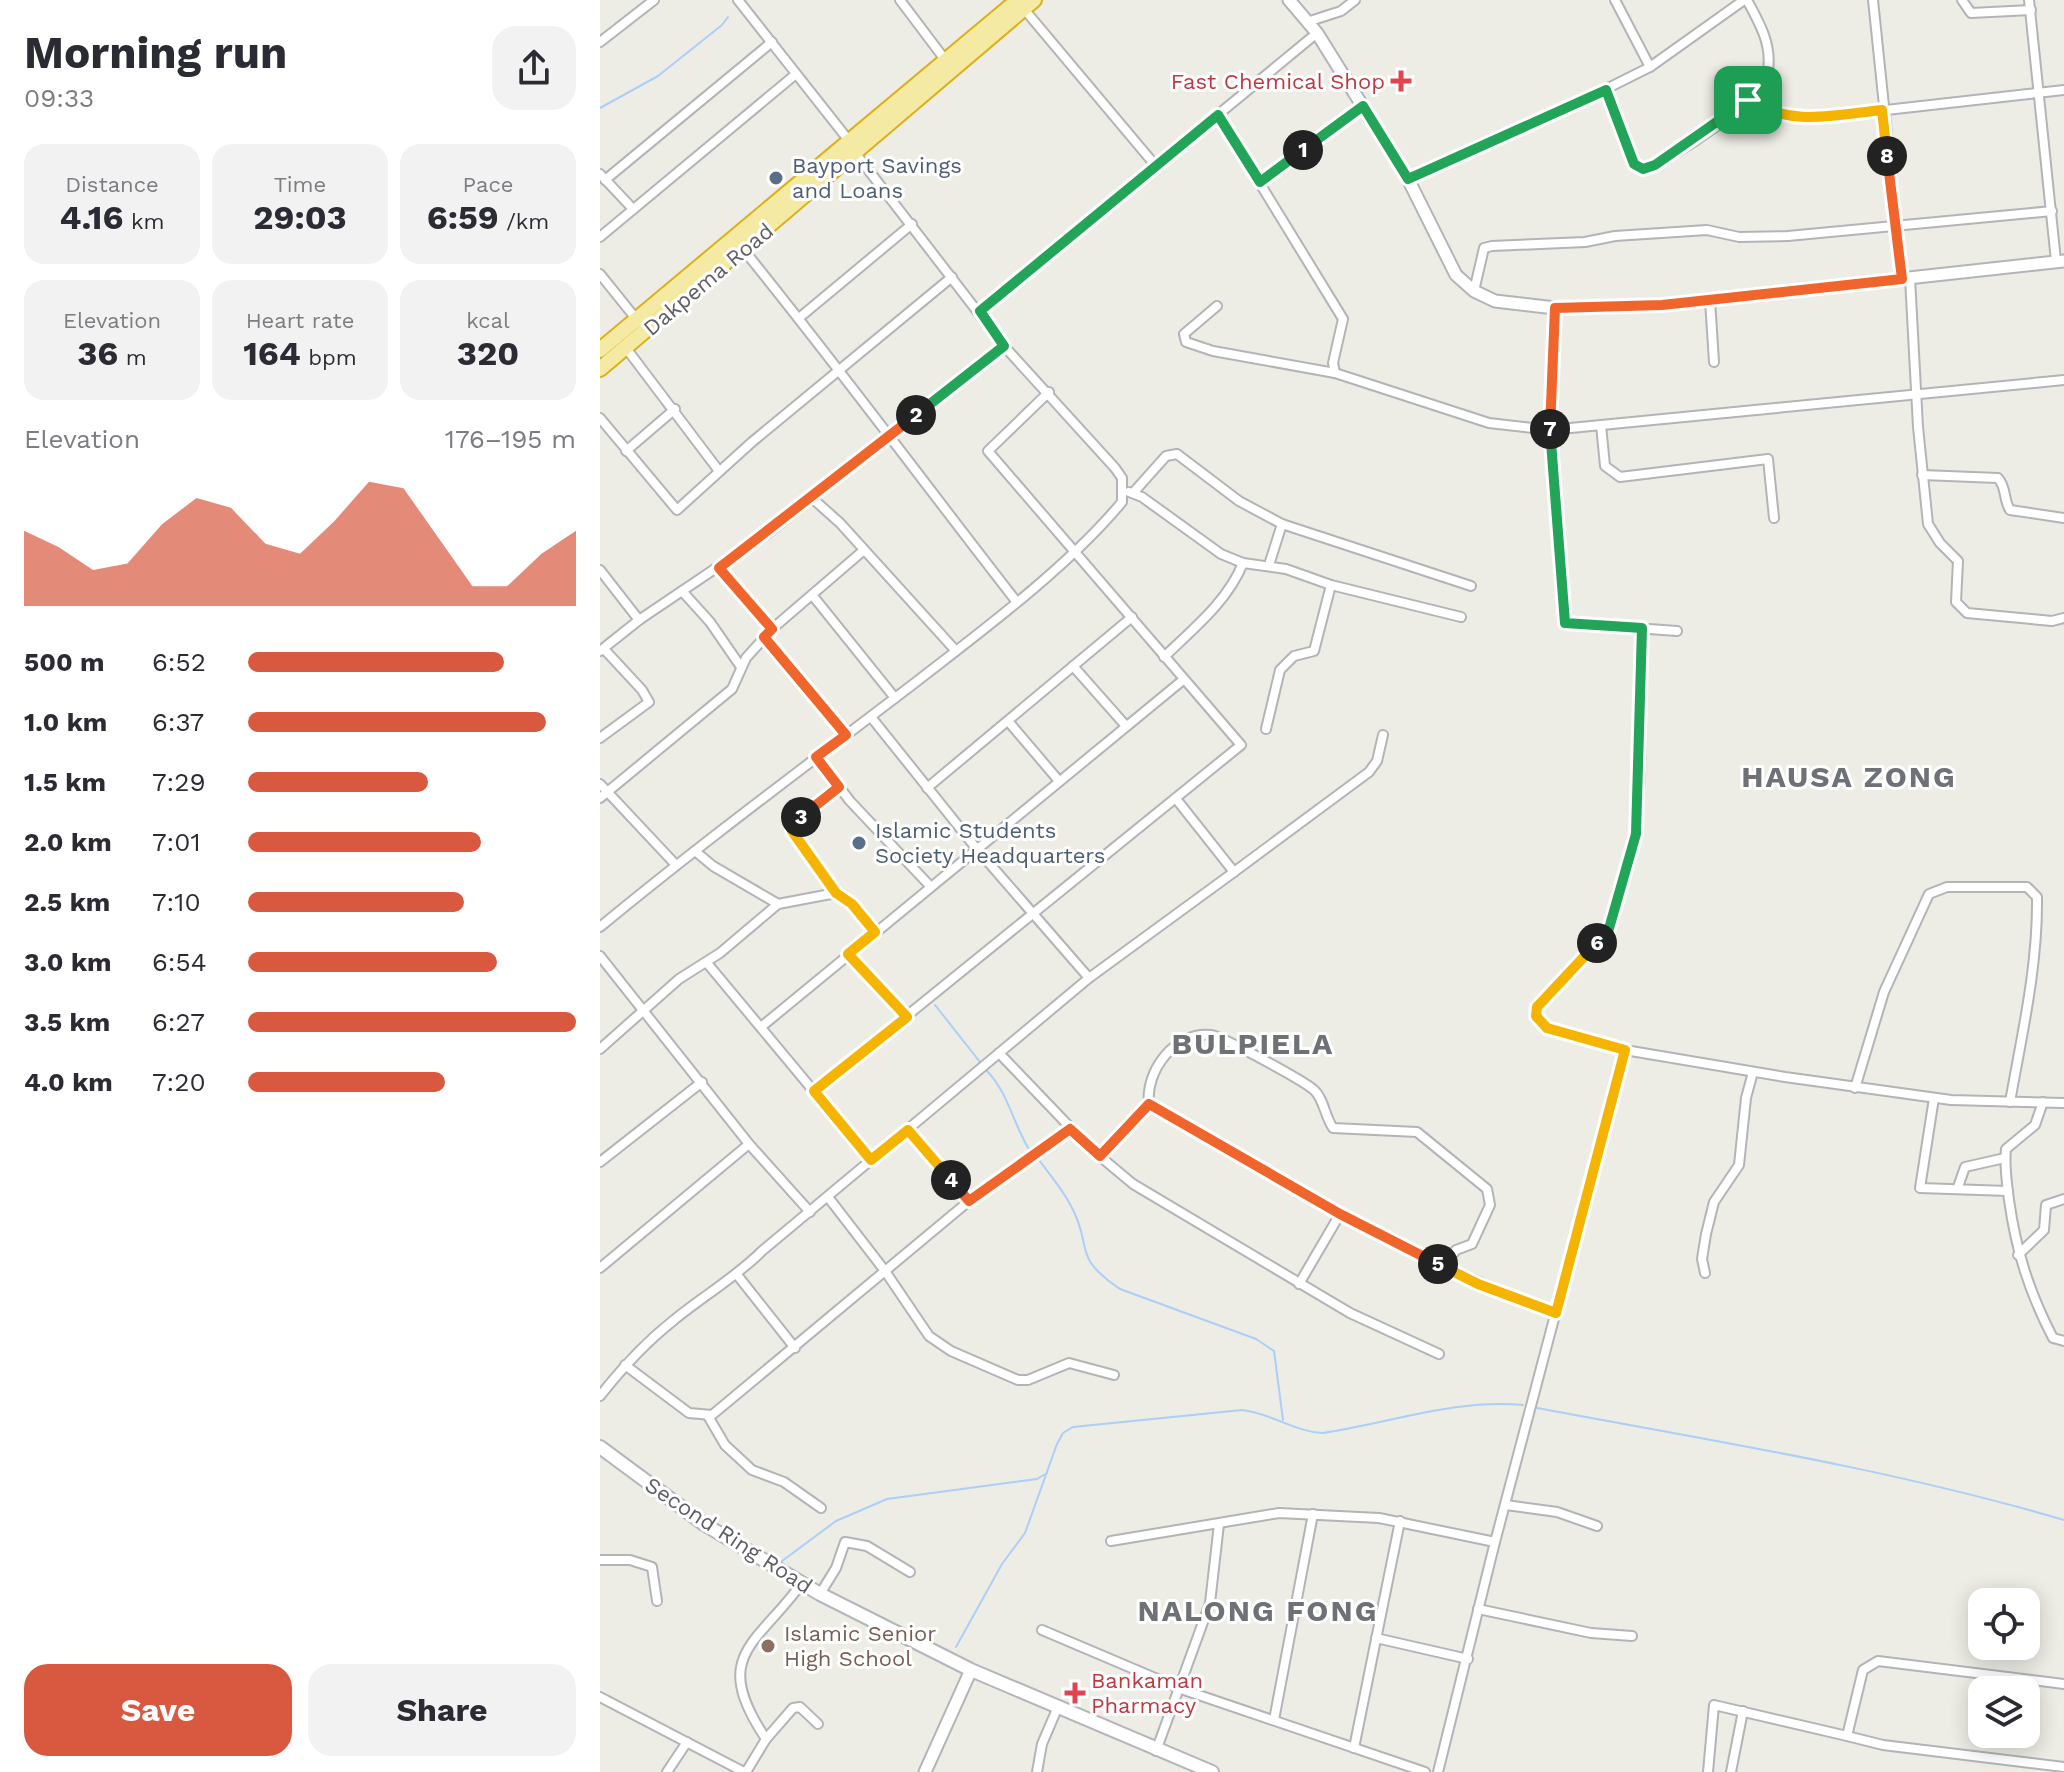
<!DOCTYPE html>
<html lang="en">
<head>
<meta charset="utf-8">
<style>
  body { margin:0; font-family:"Work Sans",sans-serif; background:#f2f2f3; color:#2b2b33; height:100vh; display:flex; flex-direction:column; font-size:30px; white-space:nowrap }
  * { box-sizing:border-box; margin:0 }
  p { font-size:26px; color:#7c7c81 }
  .icon { flex:none; width:44px; height:44px; fill:none; stroke:currentColor; stroke-width:2; stroke-linecap:round; stroke-linejoin:round }
  .map { position:relative; flex:1; overflow:hidden }
  .sheet { display:flex; flex-direction:column; background:#fff; width:600px }
  .sheet>* { flex:none }
  .fabs { position:absolute; left:1368px; top:1588px; display:grid; gap:16px }
  .fabs a { display:grid; place-items:center; width:72px; height:72px; border-radius:16px; background:#fff; box-shadow:0 4px 20px #0003; font-size:40px }
  .pin { position:absolute; display:grid; place-items:center; width:68px; height:68px; color:#fff; margin:-34px; border-radius:16px; box-shadow:0 4px 12px #0006 }
  .km { position:absolute; width:40px; height:40px; margin:-20px; border-radius:50%; background:#222; color:#fff; font-size:22px; line-height:40px; text-align:center }
  .round { display:grid; place-items:center; flex:none; width:84px; height:84px; border-radius:24px; background:#f2f2f3 }
  .overview { display:flex; align-items:center; justify-content:space-between; height:136px; padding:0 24px }
  h1 { font-size:44px; font-weight:700; line-height:60px }
  .metrics { display:grid; grid-template-columns:repeat(3,1fr); gap:12px; height:136px; padding:8px 24px }
  .metrics div { display:grid; align-content:center; border-radius:20px; background:#f2f2f3; text-align:center }
  .metrics b { font-size:34px; font-weight:700 }
  .metrics small { font-size:22px; font-weight:400 }
  .metrics p { font-size:22px }
  .chart { height:224px; padding:16px 24px }
  .chart p { display:flex; justify-content:space-between }
  .chart svg { width:100%; height:144px; margin-top:8px; fill:#d95940; opacity:.7 }
  .primary-button { display:flex; gap:16px; margin-top:auto; padding:16px 24px }
  .primary-button a { flex:1; height:92px; border-radius:24px; background:#d95940; color:#fff; font-size:32px; font-weight:700; line-height:92px; text-align:center }
  .primary-button a+a { background:#f2f2f3; color:#2b2b33 }
  ul { padding:0 24px; list-style:none; font-size:26px }
  li { display:grid; grid-template-columns:128px 96px 1fr; align-items:center; height:60px }
  li i { height:20px; border-radius:10px; background:#d95940 }
  main { display:flex; flex:1; min-height:0 }
  .map>svg:first-child { display:block }
  .lines { fill:none; stroke-linecap:round; stroke-linejoin:round }
  .stream { stroke:#accff7; stroke-width:2 }
  .minor-casing { stroke:#b2b4b8; stroke-width:12 }
  .tertiary-casing { stroke:#b2b4b8; stroke-width:15 }
  .secondary-casing { stroke:#b4b6bb; stroke-width:16 }
  .trunk-casing { stroke:#dcb016; stroke-width:18 }
  .minor { stroke:#fff; stroke-width:8 }
  .tertiary { stroke:#fff; stroke-width:11 }
  .secondary { stroke:#fff; stroke-width:12 }
  .trunk { stroke:#f5eaa4; stroke-width:14 }
  .split-1-casing { stroke:#fff; stroke-width:16 }
  .split-2-casing { stroke:#fff; stroke-width:16 }
  .split-3-casing { stroke:#fff; stroke-width:16 }
  .split-4-casing { stroke:#fff; stroke-width:16 }
  .split-5-casing { stroke:#fff; stroke-width:16 }
  .split-6-casing { stroke:#fff; stroke-width:16 }
  .split-7-casing { stroke:#fff; stroke-width:16 }
  .split-8-casing { stroke:#fff; stroke-width:16 }
  .split-9-casing { stroke:#fff; stroke-width:16 }
  .split-1 { stroke:#22a559; stroke-width:10 }
  .split-2 { stroke:#22a559; stroke-width:10 }
  .split-3 { stroke:#f0652b; stroke-width:10 }
  .split-4 { stroke:#f5b400; stroke-width:10 }
  .split-5 { stroke:#f0652b; stroke-width:10 }
  .split-6 { stroke:#f5b400; stroke-width:10 }
  .split-7 { stroke:#22a559; stroke-width:10 }
  .split-8 { stroke:#f0652b; stroke-width:10 }
  .split-9 { stroke:#f5b400; stroke-width:10 }
  .health-dot { fill:#e0444e; stroke:#fff; stroke-width:3 }
  .service-dot { fill:#5c6f8a; stroke:#fff; stroke-width:3 }
  .education-dot { fill:#8d6e63; stroke:#fff; stroke-width:3 }
  .labels { text-anchor:middle; stroke-width:6; stroke-linejoin:round; paint-order:stroke }
  .health-label { font-size:22px; fill:#be3a42; stroke:#fff; text-anchor:end }
  .service-label { font-size:22px; fill:#4e5e75; stroke:#fff; text-anchor:start }
  .street-label { font-size:22px; fill:#5d5f64; stroke:#fff }
  .education-label { font-size:22px; fill:#785e54; stroke:#fff; text-anchor:start }
  .district-label { font-size:30px; font-weight:bold; letter-spacing:2px; fill:#6e7176; stroke:#fff }
</style>
</head>
<body>
<main>
<section class="sheet">
<div class="overview"><div><h1>Morning run</h1><p>09:33</p></div><a class="round"><svg class="icon" aria-label="share" viewBox="0 0 24 24"><path d="M12 15V3M7 8l5-5 5 5M5 13v7h14v-7"/></svg></a></div>
<div class="metrics">
<div><p>Distance</p><b>4.16<small> km</small></b></div>
<div><p>Time</p><b>29:03</b></div>
<div><p>Pace</p><b>6:59<small> /km</small></b></div>
</div>
<div class="metrics">
<div><p>Elevation</p><b>36<small> m</small></b></div>
<div><p>Heart rate</p><b>164<small> bpm</small></b></div>
<div><p>kcal</p><b>320</b></div>
</div>
<div class="chart"><p><span>Elevation</span>176–195 m</p>
<svg viewBox="0 0 160 44" preserveAspectRatio="none"><path d="M0 44V21L10 26L20 33L30 31L40 19L50 11L60 14L70 25L80 28L90 18L100 6L110 8L120 23L130 38L140 38L150 28L160 21V44z"/></svg>
</div>
<ul>
<li><b>500 m</b>6:52<i style="width:78%"></i></li>
<li><b>1.0 km</b>6:37<i style="width:91%"></i></li>
<li><b>1.5 km</b>7:29<i style="width:55%"></i></li>
<li><b>2.0 km</b>7:01<i style="width:71%"></i></li>
<li><b>2.5 km</b>7:10<i style="width:66%"></i></li>
<li><b>3.0 km</b>6:54<i style="width:76%"></i></li>
<li><b>3.5 km</b>6:27<i style="width:100%"></i></li>
<li><b>4.0 km</b>7:20<i style="width:60%"></i></li>
</ul>
<div class="primary-button"><a>Save</a><a>Share</a></div>
</section>
<div class="map">
<svg width="1464" height="1772" viewBox="0 0 1464 1772">
  <rect width="100%" height="100%" fill="#edece5"/>
  <g class="lines">
    <!-- stream -->
    <g class="stream">
      <polyline points="0,108 58,76 122,25 128,17"/>
      <polyline points="335,1005 380,1062"/>
      <path d="M387,1071C409,1094 413,1124 430,1151"/>
      <path d="M439,1160C450,1175 463,1190 471,1206C494,1248 470,1255 520,1289L656,1339L674,1351L683,1420"/>
      <path d="M937,1408C1114,1441 1291,1469 1464,1520"/>
      <polyline points="182,1561 236,1521 287,1499 437,1479 447,1473"/>
      <path d="M356,1647L402,1564L425,1533L457,1444L463,1433L473,1427L642,1410C671,1413 695,1432 723,1433C790,1423 854,1399 923,1405"/>
    </g>
    <!-- minor casing -->
    <g class="minor-casing">
      <g id="minor">
        <polyline points="138,0 250,142"/>
        <polyline points="300,0 346,61"/>
        <polyline points="1015,0 1050,67"/>
        <polyline points="1273,0 1302,279"/>
        <polyline points="1362,0 1371,13 1431,10"/>
        <polyline points="1429,0 1456,261"/>
        <polyline points="424,9 555,165"/>
        <polyline points="707,22 741,11 755,0"/>
        <polyline points="0,42 54,0"/>
        <path d="M1006,90L1034,164L1043,169C1072,160 1163,100 1168,70C1172,44 1159,22 1147,0"/>
        <polyline points="1148,100 1177,115 1215,118 1464,90"/>
        <polyline points="618,115 743,319 733,363 735,373 889,423 950,430 1464,380"/>
        <polyline points="0,174 33,209"/>
        <polyline points="808,179 958,113 1050,67 1144,0"/>
        <polyline points="5,180 172,42"/>
        <polyline points="660,182 763,106"/>
        <polyline points="0,237 196,74"/>
        <path d="M143,249C237,365 324,483 416,601"/>
        <polyline points="0,274 37,320"/>
        <polyline points="1310,278 1318,427 1328,524 1340,543 1358,561 1356,602 1367,613 1378,614 1452,621 1464,618"/>
        <polyline points="874,291 884,248 892,246 985,242 1015,236 1107,230 1139,237 1188,236 1452,211"/>
        <polyline points="1110,300 1114,362"/>
        <polyline points="617,306 584,334 586,342 613,351 735,373"/>
        <polyline points="955,308 950,430 965,623 1077,631"/>
        <polyline points="380,311 717,33"/>
        <polyline points="199,318 312,224"/>
        <polyline points="26,348 119,471"/>
        <polyline points="0,418 77,510 152,442 352,277"/>
        <polyline points="1001,425 1005,466 1020,477 1168,459 1174,518"/>
        <polyline points="26,451 75,409"/>
        <path d="M1322,475L1398,478C1407,488 1403,499 1410,510L1464,518"/>
        <polyline points="529,492 542,497 621,554 643,563 686,569 731,585 861,617"/>
        <polyline points="533,493 566,456 577,454 639,501 682,524 871,586"/>
        <polyline points="212,498 240,523 356,651"/>
        <polyline points="669,565 682,524"/>
        <polyline points="119,568 172,629"/>
        <polyline points="0,570 39,620"/>
        <polyline points="82,591 110,622 141,667"/>
        <polyline points="213,596 295,698"/>
        <polyline points="1042,628 1040,777 1036,834 1028,867 1008,932 937,1007 936,1016 947,1028 1025,1050 1185,1077 1351,1100 1464,1103"/>
        <polyline points="164,637 246,735"/>
        <polyline points="0,651 39,620 168,533 404,346"/>
        <path d="M564,657C593,629 628,601 643,563"/>
        <polyline points="473,666 526,726"/>
        <polyline points="271,717 376,848 489,978"/>
        <polyline points="408,721 459,781"/>
        <polyline points="666,729 680,670 694,656 714,651 731,585"/>
        <polyline points="0,738 49,702 42,690 4,649"/>
        <polyline points="216,757 250,801 330,886"/>
        <polyline points="0,784 76,865"/>
        <polyline points="327,788 532,617"/>
        <polyline points="0,798 132,689 146,658 172,629 264,550"/>
        <polyline points="577,800 634,872 769,772 777,761 783,735"/>
        <polyline points="95,851 113,866 178,904"/>
        <polyline points="236,893 191,829 239,787"/>
        <path d="M0,927C103,842 210,763 316,682C383,630 468,567 522,502V478L515,468L404,346L256,154"/>
        <polyline points="248,954 307,1017"/>
        <polyline points="0,956 149,1144 210,1212"/>
        <polyline points="107,963 271,1160"/>
        <polyline points="161,1027 583,680"/>
        <polyline points="0,1049 79,979 120,953 178,904 236,893 252,904 275,932"/>
        <polyline points="399,1053 490,1148 533,1184 750,1313 839,1354"/>
        <path d="M1255,1088L1284,992L1329,894L1347,887H1427L1437,897C1438,966 1422,1034 1410,1102"/>
        <polyline points="214,1091 641,745 388,451 449,392"/>
        <polyline points="1334,1098 1320,1188 1408,1191"/>
        <path d="M1443,1102L1435,1125L1406,1149C1404,1166 1407,1183 1409,1200C1416,1250 1429,1292 1453,1338L1464,1341"/>
        <path d="M549,1104C680,1183 813,1260 956,1313"/>
        <polyline points="308,1130 369,1201"/>
        <path d="M500,1156L549,1104C545,1071 575,1031 611,1035C622,1036 704,1081 714,1090C724,1099 725,1117 733,1128L817,1132L887,1189L890,1205L872,1244L856,1250L844,1266"/>
        <polyline points="0,1162 102,1082"/>
        <polyline points="1358,1187 1365,1167 1405,1158"/>
        <polyline points="228,1197 285,1271 329,1336 351,1351 418,1380 428,1380 469,1363 514,1375"/>
        <polyline points="1418,1255 1444,1230 1446,1205 1464,1199"/>
        <polyline points="0,1268 149,1144"/>
        <polyline points="1105,1273 1102,1259 1106,1234 1114,1202 1139,1165 1146,1098 1153,1072"/>
        <polyline points="138,1276 195,1348"/>
        <polyline points="699,1284 740,1214"/>
        <polyline points="25,1365 89,1413 112,1415 369,1201 470,1129"/>
        <path d="M0,1396C22,1368 46,1342 74,1320C103,1296 135,1278 162,1251L489,978L634,872"/>
        <polyline points="108,1416 125,1445 152,1470 184,1482 221,1508"/>
        <polyline points="906,1505 957,1512 997,1526"/>
        <polyline points="511,1541 679,1513 779,1518 895,1542"/>
        <polyline points="0,1560 30,1560 52,1567 57,1601"/>
        <polyline points="220,1594 236,1568 245,1542 267,1546 310,1572"/>
        <polyline points="878,1609 991,1633 1032,1636"/>
        <polyline points="442,1630 581,1689 825,1772"/>
        <polyline points="776,1638 868,1659"/>
        <polyline points="0,1697 144,1772"/>
        <polyline points="674,1720 713,1514"/>
        <polyline points="1247,1736 1283,1745 1464,1767"/>
        <polyline points="166,1739 193,1708 200,1707 218,1724"/>
        <polyline points="754,1748 800,1521"/>
        <polyline points="556,1751 610,1603 619,1524"/>
        <polyline points="67,1772 87,1742"/>
        <path d="M146,1772L166,1739C110,1655 156,1646 202,1583"/>
        <polyline points="437,1772 442,1744 457,1709"/>
        <polyline points="838,1772 895,1542 1025,1050"/>
        <polyline points="1108,1772 1114,1705 1247,1736 1263,1670 1278,1661 1464,1684"/>
        <polyline points="1131,1772 1143,1711"/>
      </g>
    </g>
    <!-- tertiary casing -->
    <g class="tertiary-casing">
      <g id="tertiary">
        <polyline points="689,0 717,33 808,179 856,275 874,291 895,301 955,308 1062,305 1464,261"/>
        <polyline points="325,1772 371,1670"/>
      </g>
    </g>
    <!-- secondary casing -->
    <g class="secondary-casing">
      <polyline id="secondary" points="0,1447 104,1524 220,1594 371,1670 612,1772"/>
    </g>
    <!-- trunk casing -->
    <g class="trunk-casing">
      <g id="trunk">
        <polyline points="0,350 418,0"/>
        <polyline points="0,369 434,0"/>
      </g>
    </g>
    <!-- minor -->
    <use href="#minor" class="minor"/>
    <!-- tertiary -->
    <use href="#tertiary" class="tertiary"/>
    <!-- secondary -->
    <use href="#secondary" class="secondary"/>
    <!-- trunk -->
    <use href="#trunk" class="trunk"/>
  </g>
  <g class="lines">
    <!-- split-1 casing -->
    <g class="split-1-casing">
      <polyline id="split-1" points="703,150 763,106 808,179 1006,90 1034,164 1043,169 1055,165 1148,100"/>
    </g>
    <!-- split-2 casing -->
    <g class="split-2-casing">
      <polyline id="split-2" points="316,415 404,346 380,311 618,115 660,182 703,150"/>
    </g>
    <!-- split-3 casing -->
    <g class="split-3-casing">
      <polyline id="split-3" points="201,817 239,787 216,757 246,735 164,637 172,629 119,568 316,415"/>
    </g>
    <!-- split-4 casing -->
    <g class="split-4-casing">
      <polyline id="split-4" points="201,817 193,824 192,831 236,893 252,904 275,932 248,954 307,1017 214,1091 271,1160 308,1130 351,1180"/>
    </g>
    <!-- split-5 casing -->
    <g class="split-5-casing">
      <polyline id="split-5" points="351,1180 369,1201 470,1129 500,1156 549,1104 740,1214 838,1264"/>
    </g>
    <!-- split-6 casing -->
    <g class="split-6-casing">
      <polyline id="split-6" points="838,1264 878,1284 956,1313 1025,1050 947,1028 936,1016 937,1007 997,943"/>
    </g>
    <!-- split-7 casing -->
    <g class="split-7-casing">
      <polyline id="split-7" points="950,429 965,623 1042,628 1036,834 1008,932 997,943"/>
    </g>
    <!-- split-8 casing -->
    <g class="split-8-casing">
      <polyline id="split-8" points="950,429 955,308 1062,305 1302,279 1287,156"/>
    </g>
    <!-- split-9 casing -->
    <g class="split-9-casing">
      <path id="split-9" d="M1148,100C1191,127 1234,115 1282,110L1287,156"/>
    </g>
    <!-- split-1 -->
    <use href="#split-1" class="split-1"/>
    <!-- split-2 -->
    <use href="#split-2" class="split-2"/>
    <!-- split-3 -->
    <use href="#split-3" class="split-3"/>
    <!-- split-4 -->
    <use href="#split-4" class="split-4"/>
    <!-- split-5 -->
    <use href="#split-5" class="split-5"/>
    <!-- split-6 -->
    <use href="#split-6" class="split-6"/>
    <!-- split-7 -->
    <use href="#split-7" class="split-7"/>
    <!-- split-8 -->
    <use href="#split-8" class="split-8"/>
    <!-- split-9 -->
    <use href="#split-9" class="split-9"/>
  </g>
  <!-- markers -->
  <g class="health-dot">
    <path d="M797 69h8v8h8v8h-8v8h-8v-8h-8v-8h8z"/>
    <path d="M471 1681h8v8h8v8h-8v8h-8v-8h-8v-8h8z"/>
  </g>
  <g class="service-dot">
    <circle cx="176" cy="178" r="8"/>
    <circle cx="259" cy="843" r="8"/>
  </g>
  <circle class="education-dot" cx="168" cy="1646" r="8"/>
  <g class="labels">
    <!-- health labels -->
    <g class="health-label">
      <text x="785" y="89">Fast Chemical Shop</text>
      <text x="491" y="1688" text-anchor="start">Bankaman<tspan x="491" dy="25">Pharmacy</tspan></text>
    </g>
    <!-- service labels -->
    <g class="service-label">
      <text x="192" y="173">Bayport Savings<tspan x="192" dy="25">and Loans</tspan></text>
      <text x="275" y="838">Islamic Students<tspan x="275" dy="25">Society Headquarters</tspan></text>
    </g>
    <!-- street labels -->
    <g class="street-label">
      <text transform="translate(108 279) rotate(-40)" y="8">Dakpema Road</text>
      <text transform="translate(129 1535) rotate(33)" y="8">Second Ring Road</text>
    </g>
    <!-- education labels -->
    <g class="education-label">
      <text x="184" y="1641">Islamic Senior<tspan x="184" dy="25">High School</tspan></text>
    </g>
    <!-- district labels -->
    <g class="district-label">
      <text x="1249" y="787">HAUSA ZONG</text>
      <text x="653" y="1054">BULPIELA</text>
      <text x="658" y="1621">NALONG FONG</text>
    </g>
  </g>
</svg>
<div class="fabs">
<a><svg class="icon" aria-label="locate" viewBox="0 0 24 24"><circle cx="12" cy="12" r="6"/><path d="M12 2v4M12 18v4M2 12h4M18 12h4"/></svg></a>
<a><svg class="icon" aria-label="layers" viewBox="0 0 24 24"><path d="M12 4l9 5-9 5-9-5zM3 14l9 5 9-5"/></svg></a>
</div>
<div class="pin" style="left:1148px;top:100px;background:#1e9e55"><svg class="icon" aria-label="arrive" viewBox="0 0 24 24"><path d="M6 21V4h12l-3 4 3 4H6"/></svg></div>
<b class="km" style="left:703px;top:150px">1</b>
<b class="km" style="left:316px;top:415px">2</b>
<b class="km" style="left:201px;top:817px">3</b>
<b class="km" style="left:351px;top:1180px">4</b>
<b class="km" style="left:838px;top:1264px">5</b>
<b class="km" style="left:997px;top:943px">6</b>
<b class="km" style="left:950px;top:429px">7</b>
<b class="km" style="left:1287px;top:156px">8</b>
</div>
</main>
</body>
</html>
